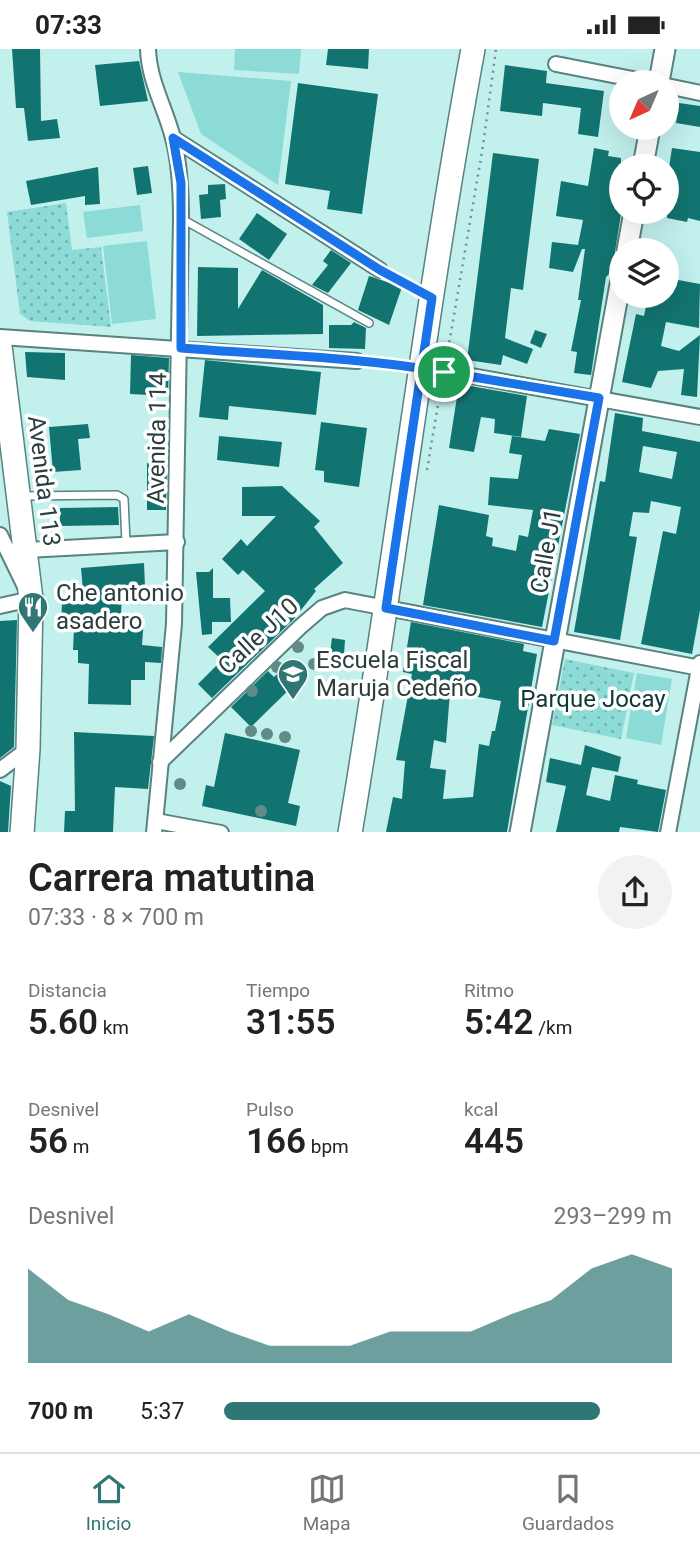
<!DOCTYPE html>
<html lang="es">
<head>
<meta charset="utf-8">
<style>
  body { margin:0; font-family:Roboto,sans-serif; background:#f2f2f2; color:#222; height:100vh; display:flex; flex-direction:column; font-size:26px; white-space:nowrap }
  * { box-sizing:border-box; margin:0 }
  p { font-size:23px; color:#767676 }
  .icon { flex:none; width:38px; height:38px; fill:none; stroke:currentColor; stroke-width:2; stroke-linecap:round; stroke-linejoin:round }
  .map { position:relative; height:783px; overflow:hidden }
  .details { display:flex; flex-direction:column; background:#fff; flex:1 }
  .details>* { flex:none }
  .needle { width:46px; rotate:224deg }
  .tools { position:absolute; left:609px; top:21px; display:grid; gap:14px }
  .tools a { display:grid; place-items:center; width:70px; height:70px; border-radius:50%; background:#fff; box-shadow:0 7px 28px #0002; font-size:35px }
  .pin { position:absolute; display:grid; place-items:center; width:60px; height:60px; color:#fff; margin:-30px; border:4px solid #fff; border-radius:50%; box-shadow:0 2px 7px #0007 }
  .round { display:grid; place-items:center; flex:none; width:74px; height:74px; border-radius:37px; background:#f2f2f2 }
  .overview { display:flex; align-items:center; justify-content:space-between; height:119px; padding:0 28px }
  h1 { font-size:38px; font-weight:600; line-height:52px }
  .metrics { display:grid; grid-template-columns:repeat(3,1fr); gap:10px; height:119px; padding:7px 28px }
  .metrics div { display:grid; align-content:center }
  .metrics b { font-size:35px; font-weight:600 }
  .metrics small { font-size:19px; font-weight:400 }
  .metrics p { font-size:19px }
  .chart { height:196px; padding:14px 28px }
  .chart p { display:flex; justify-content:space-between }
  .chart svg { width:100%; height:126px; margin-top:7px; fill:#2e7774; opacity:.7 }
  ul { padding:0 28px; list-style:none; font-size:23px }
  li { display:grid; grid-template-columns:112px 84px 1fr; align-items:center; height:52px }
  li i { height:18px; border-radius:9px; background:#2e7774 }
  .status { display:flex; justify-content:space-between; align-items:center; height:49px; padding:0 35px; background:#fff; direction:ltr }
  .status svg { height:19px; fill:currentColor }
  .dock { display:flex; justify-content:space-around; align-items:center; height:98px; border-top:2px solid #e0e0e0; background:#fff; font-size:19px; color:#767676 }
  .dock a { display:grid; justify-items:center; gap:4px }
  .dock .selected { color:#2e7774 }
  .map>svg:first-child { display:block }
  .grass { fill:#8ddbd6 }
  .park { fill:url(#park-dots) }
  .building { fill:#127470; fill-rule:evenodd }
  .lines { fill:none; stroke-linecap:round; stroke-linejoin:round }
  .service-casing { stroke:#578380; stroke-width:10 }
  .minor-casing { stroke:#578380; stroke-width:18 }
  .tertiary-casing { stroke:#578380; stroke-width:23 }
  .primary-casing { stroke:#578380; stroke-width:26 }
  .path { stroke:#71908e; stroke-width:2.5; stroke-dasharray:2 5; stroke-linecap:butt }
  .service { stroke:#fff; stroke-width:7 }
  .minor { stroke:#fff; stroke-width:14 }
  .tertiary { stroke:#fff; stroke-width:19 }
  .primary { stroke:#fff; stroke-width:23 }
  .tree { fill:#608b89 }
  .route-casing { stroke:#fff; stroke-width:14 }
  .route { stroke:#1a73e8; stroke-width:9 }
  .labels { text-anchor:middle; stroke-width:7; stroke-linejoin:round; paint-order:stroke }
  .street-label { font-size:24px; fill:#2b3e3d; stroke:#fff }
  .poi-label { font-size:24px; fill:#2b3e3d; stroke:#fff; text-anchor:start }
  .park-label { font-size:24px; fill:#0f3937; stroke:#fff }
</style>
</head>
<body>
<div class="status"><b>07:33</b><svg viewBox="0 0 49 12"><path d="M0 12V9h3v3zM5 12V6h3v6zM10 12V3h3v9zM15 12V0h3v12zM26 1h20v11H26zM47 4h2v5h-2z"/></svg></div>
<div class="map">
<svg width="700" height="784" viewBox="0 0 700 784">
  <defs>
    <pattern id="park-dots" width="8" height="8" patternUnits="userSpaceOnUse" patternTransform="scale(1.75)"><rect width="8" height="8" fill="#8ddbd6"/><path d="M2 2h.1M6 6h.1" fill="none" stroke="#73b3af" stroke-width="1.8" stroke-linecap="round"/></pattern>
  </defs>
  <rect width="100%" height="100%" fill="#c2f0ed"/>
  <!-- grass -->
  <g class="grass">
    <polygon points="235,0 301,0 299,25 234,21"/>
    <polygon points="178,23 291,32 278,136 201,85"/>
    <polygon points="140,156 143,182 87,189 83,163"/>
    <polygon points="147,192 156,270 112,275 103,197"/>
    <polygon points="637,624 672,630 661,696 626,689"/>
  </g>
  <!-- park -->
  <g class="park">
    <polygon points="66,154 72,201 101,198 111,278 30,272 20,265 7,163"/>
    <polygon points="565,610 634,624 621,690 552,676"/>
  </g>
  <!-- building -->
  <g class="building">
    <polygon points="12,0 40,0 41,72 57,70 60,89 28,92 24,59 16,59"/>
    <polygon points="328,0 369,0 368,20 326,16"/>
    <polygon points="139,12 148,52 100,57 95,16"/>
    <polygon points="505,16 547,22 546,34 604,42 598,88 578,85 581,59 543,54 542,67 500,62"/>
    <polygon points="298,34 378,45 362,165 327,160 330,142 285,135"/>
    <polygon points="679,54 700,57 700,78 676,74"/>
    <polygon points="594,99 609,102 608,107 621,109 621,165 612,222 606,228 591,326 574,324 577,303 571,302 581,251 578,251 585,200 582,200 573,223 549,219 552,193 578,196 583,171 556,167 561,132 588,137"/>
    <polygon points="672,99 700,103 700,172 688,169 687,173 667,169 667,131"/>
    <polygon points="493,104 539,110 523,241 511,239 505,289 533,300 527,315 503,306 501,316 467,311"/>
    <polygon points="148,117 152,144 137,146 133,119"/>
    <polygon points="98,118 100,155 85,156 85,147 31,156 26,132"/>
    <polygon points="225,135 226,150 220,151 221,168 201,170 199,146 208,145 208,136"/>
    <polygon points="257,164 287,185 269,211 239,190"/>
    <polygon points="331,201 351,214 328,244 312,236 328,216 323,212"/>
    <polygon points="198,218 238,219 238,260 262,221 323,256 323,285 197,287"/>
    <polygon points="369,227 402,238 389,276 358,261"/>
    <polygon points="667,229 700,235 699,279 666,273 661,297 679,302 700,286 697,348 681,346 684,320 658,322 651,339 622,333 636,265 644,267 648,247 667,247"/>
    <polygon points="354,273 366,279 365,300 329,299 329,276 351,276"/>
    <polygon points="535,281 547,285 541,299 530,294"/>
    <polygon points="25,303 65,304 65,331 27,328"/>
    <polygon points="131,306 169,309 168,347 130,345"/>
    <polygon points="205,311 321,323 316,366 229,357 228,371 199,368"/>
    <polygon points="459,335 527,347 521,388 494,384 495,370 481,368 474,403 449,399"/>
    <path d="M615,364L643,369L642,382L700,393V561L692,605L641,595L663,482L676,485L681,458L651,452L649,464L633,463L629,487L637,488L620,591L574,583L600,432L605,433ZM643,397L677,403L672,430L639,423Z"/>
    <polygon points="321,373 367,379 359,438 324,433 324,422 315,421"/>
    <polygon points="88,375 90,389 78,390 81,421 53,423 49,378"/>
    <polygon points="549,380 580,385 542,578 423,556 439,456 489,466 486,487 493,489 492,497 516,502 519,486 528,488 533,461 488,456 490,428 518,430 522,406 509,404 512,387 545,392"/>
    <polygon points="219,387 282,393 279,418 217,411"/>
    <polygon points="147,414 167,414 166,461 147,461"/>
    <polygon points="282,437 320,472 314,478 343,514 314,540 316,542 294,570 212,649 198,635 222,611 208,598 265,542 243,521 238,526 222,510 241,490 247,497 276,467 242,467 242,438"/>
    <polygon points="118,458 119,476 60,477 60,459"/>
    <polygon points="144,514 145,538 122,539 121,567 144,568 142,596 162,598 161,614 145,613 145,631 131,631 131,656 88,655 89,615 78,614 78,601 73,601 74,579 61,578 62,553 84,554 81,519"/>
    <polygon points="213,519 213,549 230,549 231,573 212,573 212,585 202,586 196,523 209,523"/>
    <polygon points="17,571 14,698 0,709 0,572"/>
    <path d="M411,573L524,595L523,602L537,605L507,783H386L393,748L402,750L405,712L396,711L412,625L403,623ZM450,643L501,652L495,682H492L489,697L479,695L473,748L443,750L446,721L430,719L434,691L446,694Z"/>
    <polygon points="332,589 345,591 344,605 330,603"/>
    <polygon points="289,613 303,627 251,678 231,658 268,622 274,628"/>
    <polygon points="74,683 154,687 148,740 115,738 113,783 64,783 65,762 75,762"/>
    <polygon points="225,684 300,701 288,754 300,757 296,777 202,757 206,736 214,738"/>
    <polygon points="585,696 621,708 618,723 587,717 592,718 586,746 610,752 615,726 638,731 637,735 666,741 658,783 620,778 619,783 556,783 566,737 546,733 550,709 581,716"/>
    <polygon points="0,732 11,737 8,783 0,783"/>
  </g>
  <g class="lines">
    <!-- service casing -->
    <g class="service-casing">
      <g id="service">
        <polyline points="182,170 369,274"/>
        <polyline points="23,447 117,446 124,450 126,494"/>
      </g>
    </g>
    <!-- minor casing -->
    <g class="minor-casing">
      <g id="minor">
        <path d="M148,0C149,32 165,58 173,89C180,115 181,143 181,170L174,575L154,784"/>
        <polyline points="556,15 648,33"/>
        <polyline points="667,37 700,44"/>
        <polyline points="173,89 380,221"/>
        <polyline points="0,288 357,312"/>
        <polyline points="421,318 700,368"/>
        <polyline points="0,486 31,550 0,557"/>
        <polyline points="8,502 177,493"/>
        <polyline points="160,713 300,578 322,559 345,551 700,619"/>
        <polyline points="0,721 28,700"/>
        <polyline points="156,772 221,784"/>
        <polyline points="668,784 700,614"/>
      </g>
    </g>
    <!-- tertiary casing -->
    <g class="tertiary-casing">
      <g id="tertiary">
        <polyline points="659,33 665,0"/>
        <polyline points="643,117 650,79"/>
        <polyline points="627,201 634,163"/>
        <polyline points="520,784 621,230"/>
      </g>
    </g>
    <!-- primary casing -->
    <g class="primary-casing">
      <g id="primary">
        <polyline points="0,297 31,550 28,700 22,784"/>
        <path d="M350,784C394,523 425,260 473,0"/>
      </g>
    </g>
    <!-- path -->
    <g class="path">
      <polyline points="391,227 413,239"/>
      <polyline points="447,307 483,97 496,0"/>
      <polyline points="371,313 402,316"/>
      <polyline points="427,421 441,338"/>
    </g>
    <!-- service -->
    <use href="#service" class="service"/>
    <!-- minor -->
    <use href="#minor" class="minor"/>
    <!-- tertiary -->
    <use href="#tertiary" class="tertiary"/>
    <!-- primary -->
    <use href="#primary" class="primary"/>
  </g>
  <!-- trees -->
  <g class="tree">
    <circle cx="298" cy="598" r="6"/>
    <circle cx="314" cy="615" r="6"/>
    <circle cx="277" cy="618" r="6"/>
    <circle cx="252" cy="642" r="6"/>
    <circle cx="251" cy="682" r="6"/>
    <circle cx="267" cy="685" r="6"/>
    <circle cx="285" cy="688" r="6"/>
    <circle cx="180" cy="735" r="6"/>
    <circle cx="261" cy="762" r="6"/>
  </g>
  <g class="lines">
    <!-- route casing -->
    <g class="route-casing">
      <path id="route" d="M444,323C358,308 269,306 181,299V134L173,89L380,221L432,249L386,559L554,592L599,349L444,323"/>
    </g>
    <!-- route -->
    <use href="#route" class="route"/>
  </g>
  <!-- icons -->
  <defs>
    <g id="restaurant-pin" transform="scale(1.575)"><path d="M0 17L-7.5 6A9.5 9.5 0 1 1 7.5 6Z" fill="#2e7774" stroke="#fff"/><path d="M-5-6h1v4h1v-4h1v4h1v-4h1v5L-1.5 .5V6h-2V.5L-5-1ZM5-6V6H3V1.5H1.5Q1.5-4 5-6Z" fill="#fff"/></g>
    <g id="school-pin" transform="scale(1.575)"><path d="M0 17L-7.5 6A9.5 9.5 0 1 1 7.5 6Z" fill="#2e7774" stroke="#fff"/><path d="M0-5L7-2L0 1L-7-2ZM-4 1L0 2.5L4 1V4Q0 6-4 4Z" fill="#fff"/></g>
  </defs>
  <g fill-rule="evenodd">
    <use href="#restaurant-pin" x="33" y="558"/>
    <use href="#school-pin" x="293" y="625"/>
  </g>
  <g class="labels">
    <!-- street labels -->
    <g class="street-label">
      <text transform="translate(157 389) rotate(-89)" y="8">Avenida 114</text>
      <text transform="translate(44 432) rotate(83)" y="8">Avenida 113</text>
      <text transform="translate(546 502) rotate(-80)" y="8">Calle J1</text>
      <text transform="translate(258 587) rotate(-43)" y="8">Calle J10</text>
    </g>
    <!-- poi labels -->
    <g class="poi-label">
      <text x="56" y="552">Che antonio<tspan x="56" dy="28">asadero</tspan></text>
      <text x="316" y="619">Escuela Fiscal<tspan x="316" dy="28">Maruja Cedeño</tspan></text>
    </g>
    <!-- park labels -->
    <g class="park-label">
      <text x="593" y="658">Parque Jocay</text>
    </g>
  </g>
</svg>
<div class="tools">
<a><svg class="needle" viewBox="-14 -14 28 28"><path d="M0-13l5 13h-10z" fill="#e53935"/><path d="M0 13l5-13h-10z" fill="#767676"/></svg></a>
<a><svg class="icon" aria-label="locate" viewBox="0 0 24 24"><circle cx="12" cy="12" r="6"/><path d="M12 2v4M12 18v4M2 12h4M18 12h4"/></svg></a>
<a><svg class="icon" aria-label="layers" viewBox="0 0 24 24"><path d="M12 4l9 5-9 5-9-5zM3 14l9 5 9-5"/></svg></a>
</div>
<div class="pin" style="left:444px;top:323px;background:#1e9e55"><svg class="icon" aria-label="arrive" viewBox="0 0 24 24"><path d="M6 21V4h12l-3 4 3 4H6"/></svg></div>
</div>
<section class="details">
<div class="overview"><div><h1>Carrera matutina</h1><p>07:33 · 8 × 700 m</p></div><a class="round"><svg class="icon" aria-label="share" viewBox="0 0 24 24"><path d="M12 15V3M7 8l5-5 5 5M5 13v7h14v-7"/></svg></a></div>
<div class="metrics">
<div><p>Distancia</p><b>5.60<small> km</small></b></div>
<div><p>Tiempo</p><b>31:55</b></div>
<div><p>Ritmo</p><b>5:42<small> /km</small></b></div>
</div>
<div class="metrics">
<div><p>Desnivel</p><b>56<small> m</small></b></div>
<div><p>Pulso</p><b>166<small> bpm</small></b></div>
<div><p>kcal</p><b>445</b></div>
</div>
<div class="chart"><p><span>Desnivel</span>293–299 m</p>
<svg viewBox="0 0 160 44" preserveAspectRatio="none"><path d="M0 44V11L10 22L20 27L30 33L40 27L50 33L60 38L70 38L80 38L90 33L100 33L110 33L120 27L130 22L140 11L150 6L160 11V44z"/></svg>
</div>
<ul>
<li><b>700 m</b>5:37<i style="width:84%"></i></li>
</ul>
</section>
<nav class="dock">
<a class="selected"><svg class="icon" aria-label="home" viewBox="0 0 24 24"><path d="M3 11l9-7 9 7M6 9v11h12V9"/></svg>Inicio</a>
<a><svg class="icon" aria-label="map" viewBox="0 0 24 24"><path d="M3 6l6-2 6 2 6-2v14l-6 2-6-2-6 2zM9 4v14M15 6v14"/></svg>Mapa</a>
<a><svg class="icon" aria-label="saved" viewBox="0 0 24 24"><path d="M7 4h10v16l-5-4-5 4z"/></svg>Guardados</a>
</nav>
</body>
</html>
